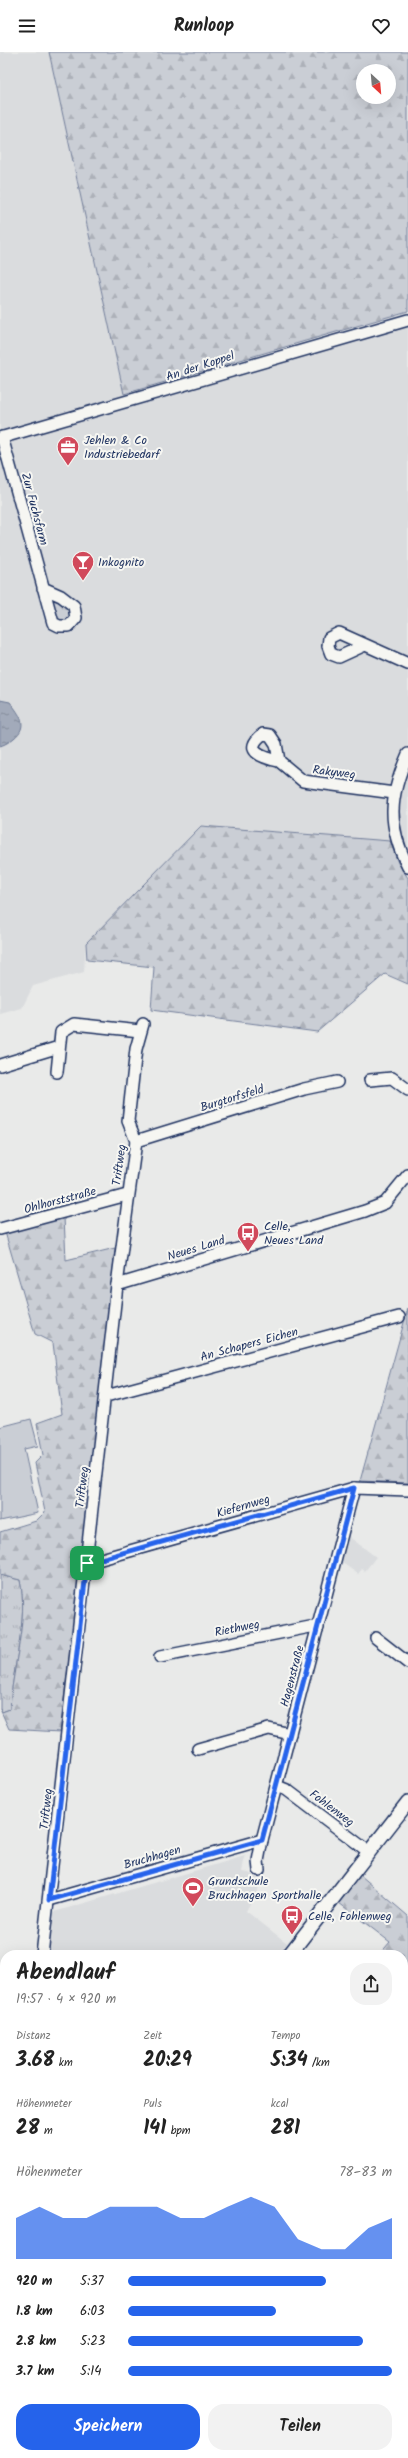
<!DOCTYPE html>
<html lang="de">
<head>
<meta charset="utf-8">
<style>
  body { margin:0; font-family:Kalam,sans-serif; background:#f2f2f2; color:#222; height:100vh; display:flex; flex-direction:column; font-size:15px; white-space:nowrap }
  * { box-sizing:border-box; margin:0 }
  p { font-size:13px; color:#767676 }
  .icon { flex:none; width:22px; height:22px; fill:none; stroke:currentColor; stroke-width:2; stroke-linecap:round; stroke-linejoin:round }
  .map { position:relative; flex:1; overflow:hidden }
  .side { position:absolute; left:0px; top:1898px; width:408px; height:508px; display:flex; flex-direction:column; background:#fff; border-radius:16px 16px 0 0; box-shadow:0 4px 16px #0002 }
  .side>* { flex:none }
  .needle { width:26px; rotate:154deg }
  .buttons { position:absolute; left:356px; top:12px; display:grid; gap:8px }
  .buttons a { display:grid; place-items:center; width:40px; height:40px; border-radius:50%; background:#fff; box-shadow:0 4px 16px #0002; font-size:20px }
  .pin { position:absolute; display:grid; place-items:center; width:34px; height:34px; color:#fff; margin:-17px; border-radius:8px; box-shadow:0 2px 6px #0006 }
  .round { display:grid; place-items:center; flex:none; width:42px; height:42px; border-radius:16px; background:#f2f2f2 }
  .head { display:flex; align-items:center; justify-content:space-between; height:68px; padding:0 16px }
  h1 { font-size:22px; font-weight:800; line-height:30px }
  .figures { display:grid; grid-template-columns:repeat(3,1fr); gap:6px; height:68px; padding:4px 16px }
  .figures div { display:grid; align-content:center }
  .figures b { font-size:20px; font-weight:800 }
  .figures small { font-size:11px; font-weight:400 }
  .figures p { font-size:11px }
  .chart { height:112px; padding:8px 16px }
  .chart p { display:flex; justify-content:space-between }
  .chart svg { width:100%; height:72px; margin-top:4px; fill:#2563eb; opacity:.7 }
  .button { display:flex; gap:8px; margin-top:auto; padding:8px 16px }
  .button a { flex:1; height:46px; border-radius:16px; background:#2563eb; color:#fff; font-size:16px; font-weight:800; line-height:46px; text-align:center }
  .button a+a { background:#f2f2f2; color:#222 }
  ul { padding:0 16px; list-style:none; font-size:13px }
  li { display:grid; grid-template-columns:64px 48px 1fr; align-items:center; height:30px }
  li i { height:10px; border-radius:5px; background:#2563eb }
  header { display:flex; justify-content:space-between; align-items:center; height:52px; padding:0 16px; background:#fff; font-size:18px; font-weight:800 }
  .map>svg:first-child { display:block }
  .built { fill:#dadcde }
  .grass { fill:url(#grass-tufts); stroke:#727e9a }
  .forest { fill:url(#forest-firs); stroke:#727e9a; fill-rule:evenodd }
  .garden { fill:#caced5; stroke:#727e9a }
  .water { fill:url(#water-ripples); stroke:#6c7995 }
  .lines { fill:none; stroke-linecap:round; stroke-linejoin:round }
  .minor-casing { stroke:#1b2f5e; stroke-width:14 }
  .tertiary-casing { stroke:#1b2f5e; stroke-width:16 }
  .primary-casing { stroke:#1b2f5e; stroke-width:20 }
  .minor { stroke:#f6f6f2; stroke-width:11 }
  .tertiary { stroke:#f6f6f2; stroke-width:13 }
  .primary { stroke:#f6f6f2; stroke-width:17 }
  .route-casing { stroke:#fff; stroke-width:8 }
  .route { stroke:#2563eb; stroke-width:5 }
  .labels { text-anchor:middle; stroke-width:4; stroke-linejoin:round; paint-order:stroke }
  .street-label { font-size:12px; fill:#1b2f5e; stroke:#f6f6f2 }
  .poi-label { font-size:12px; fill:#1b2f5e; stroke:#f6f6f2; text-anchor:start }
</style>
</head>
<body>
<header><svg class="icon" aria-label="menu" viewBox="0 0 24 24"><path d="M4 6h16M4 12h16M4 18h16"/></svg>Runloop<svg class="icon" aria-label="heart" viewBox="0 0 24 24"><path d="M12 20l-8-8c-3-5 5-10 8-4 3-6 11-1 8 4z"/></svg></header>
<div class="map">
<svg width="408" height="2406" viewBox="0 0 408 2406">
  <defs>
    <pattern id="grass-tufts" width="24" height="20" patternUnits="userSpaceOnUse"><rect width="24" height="20" fill="#caced5"/><path d="M3 7l-1-3M5 7V3M7 7l1-3M15 17l-1-3M17 17v-4M19 17l1-3" fill="none" stroke="#adb1b9"/></pattern>
    <pattern id="forest-firs" width="22" height="20" patternUnits="userSpaceOnUse"><rect width="22" height="20" fill="#caced5"/><path d="M5 1l3.5 6h-7zM16 11l3.5 6h-7z" fill="#adb1b9"/></pattern>
    <pattern id="water-ripples" width="26" height="14" patternUnits="userSpaceOnUse"><rect width="26" height="14" fill="#a2aaba"/><path d="M2 4q2-2 4 0t4 0M15 11q2-2 4 0t4 0" fill="none" stroke="#838b9a"/></pattern>
  </defs>
  <rect width="100%" height="100%" fill="#e9eae9"/>
  <filter id="ink" filterUnits="userSpaceOnUse"><feTurbulence type="fractalNoise" baseFrequency=".025" numOctaves="2"/><feDisplacementMap in="SourceGraphic" scale="8" xChannelSelector="R" yChannelSelector="G"/><feConvolveMatrix kernelMatrix="1 2 1 2 8 2 1 2 1" color-interpolation-filters="sRGB"/></filter>
  <g filter="url(#ink)">
    <!-- built -->
    <g class="built">
      <polygon points="0,0 49,0 124,342 124,353 408,272 408,826 398,811 390,789 86,891 84,920 33,934 22,956 0,962"/>
      <polygon points="348,1484 376,1505 365,1519 362,1517 358,1522 341,1510"/>
      <polygon points="245,1804 242,1820 249,1821 262,1830 246,1859 287,1891 277,1903 49,1903 54,1860"/>
      <polygon points="5,2036 5,2231 0,2226 0,2039"/>
      <polygon points="7,2401 85,2401 86,2406 8,2406"/>
      <polygon points="113,2401 222,2401 212,2406 114,2406"/>
    </g>
    <!-- grass -->
    <g class="grass">
      <polygon points="52,547 68,554 72,564 69,567 60,569 56,566"/>
      <path d="M0,1523L20,1528C29,1567 12,1616 10,1657L2,1660L0,1657Z"/>
    </g>
    <!-- forest -->
    <g class="forest">
      <path d="M49,0H408V259L124,342ZM363,19H389V45H363Z"/>
      <polygon points="201,774 390,789 398,811 408,826 408,932 385,922 317,980 151,958 154,915 87,908 86,891"/>
      <path d="M64,1165L66,1208L115,1196L101,1344L60,1680L9,1677L0,1657L2,1660L10,1657C12,1616 29,1567 20,1528L0,1523V1480L36,1469L45,1460L35,1411L43,1403L37,1371L62,1362L53,1291L35,1282L5,1180Z"/>
      <polygon points="408,1256 408,1431 360,1429"/>
      <polygon points="360,1823 408,1864 408,1966 403,1972 403,1903 379,1903 390,1890 339,1851"/>
    </g>
    <!-- garden -->
    <polygon class="garden" points="31,1367 38,1394 24,1397 38,1461 0,1469 0,1375"/>
    <!-- water -->
    <path class="water" d="M0,648L10,650C20,663 29,674 14,686C9,690 6,692 0,694Z"/>
    <g class="lines">
      <!-- minor casing -->
      <g class="minor-casing">
        <g id="minor">
          <polyline points="2,385 53,571 59,574 69,574 76,566 74,554 61,544 43,536"/>
          <path d="M0,386C136,346 272,306 408,268"/>
          <polyline points="365,593 339,605 331,602 328,594 329,586 339,581 408,612"/>
          <path d="M408,702C389,745 387,773 408,815"/>
          <path d="M279,709C263,706 241,699 263,682L270,683L276,692L279,709L303,729L394,741"/>
          <polyline points="0,1013 59,995"/>
          <polyline points="57,1020 61,980 74,972 140,979"/>
          <polyline points="370,1028 392,1026 408,1038"/>
          <polyline points="136,1089 304,1037 337,1030"/>
          <polyline points="0,1177 127,1143"/>
          <polyline points="117,1233 365,1159 385,1151 408,1123"/>
          <polyline points="106,1344 399,1265"/>
          <polyline points="87,1511 354,1436 408,1438"/>
          <polyline points="376,1586 408,1611"/>
          <polyline points="160,1605 310,1575 318,1576"/>
          <polyline points="198,1697 269,1677 290,1682"/>
          <polyline points="277,1734 287,1738 369,1800"/>
          <polyline points="259,1818 258,1809 262,1788 354,1436"/>
          <polyline points="49,1848 262,1788"/>
          <polyline points="42,1903 117,1233 136,1089 128,1069 136,997 143,972"/>
          <polyline points="0,2220 5,2226"/>
          <polyline points="403,2306 408,2317"/>
        </g>
      </g>
      <!-- tertiary casing -->
      <g class="tertiary-casing">
        <g id="tertiary">
          <polyline points="289,1903 408,1750"/>
          <polyline points="0,2276 5,2270"/>
        </g>
      </g>
      <!-- primary casing -->
      <g class="primary-casing">
        <g id="primary">
          <polyline points="0,1928 5,1946"/>
          <polyline points="100,2401 100,2406"/>
        </g>
      </g>
      <!-- minor -->
      <use href="#minor" class="minor"/>
      <!-- tertiary -->
      <use href="#tertiary" class="tertiary"/>
      <!-- primary -->
      <use href="#primary" class="primary"/>
    </g>
  </g>
  <g class="lines" filter="url(#ink)">
    <!-- route casing -->
    <g class="route-casing">
      <polygon id="route" points="354,1436 262,1788 49,1848 87,1511"/>
    </g>
    <!-- route -->
    <use href="#route" class="route"/>
  </g>
  <!-- icons -->
  <defs>
    <g id="office-pin" transform="scale(1.15)"><path d="M0 17L-7.5 6A9.5 9.5 0 1 1 7.5 6Z" fill="#d1495b" stroke="#f6f6f2"/><path d="M-6-3h4V-5.5h4V-3h4V5H-6ZM-1-4.5V-3h2v-1.5ZM-6 0V1H6V0Z" fill="#fff"/></g>
    <g id="bar-pin" transform="scale(1.15)"><path d="M0 17L-7.5 6A9.5 9.5 0 1 1 7.5 6Z" fill="#d1495b" stroke="#f6f6f2"/><path d="M-6-5H6L.8 .8V4.5H3.5V6h-7V4.5H-.8V.8Z" fill="#fff"/></g>
    <g id="bus-pin" transform="scale(1.15)"><path d="M0 17L-7.5 6A9.5 9.5 0 1 1 7.5 6Z" fill="#d1495b" stroke="#f6f6f2"/><path d="M-5-6H5V4H4V6H2V4H-2V6H-4V4H-5ZM-3.5-4V0h7V-4ZM-3.5 1.2v1.5H-2V1.2ZM2 1.2v1.5H3.5V1.2Z" fill="#fff"/></g>
    <g id="stadium-pin" transform="scale(1.15)"><path d="M0 17L-7.5 6A9.5 9.5 0 1 1 7.5 6Z" fill="#d1495b" stroke="#f6f6f2"/><path d="M0-5a6.5 5 0 1 0 0 10a6.5 5 0 1 0 0-10ZM-3.5-1.8h7v3.6h-7Z" fill="#fff"/></g>
  </defs>
  <g fill-rule="evenodd">
    <use href="#office-pin" x="68" y="395"/>
    <use href="#bar-pin" x="83" y="510"/>
    <use href="#bus-pin" x="248" y="1181"/>
    <use href="#stadium-pin" x="193" y="1836"/>
    <use href="#bus-pin" x="292" y="1864"/>
  </g>
  <g class="labels">
    <!-- street labels -->
    <g class="street-label">
      <text transform="translate(200 314) rotate(-18)" y="4">An der Koppel</text>
      <text transform="translate(35 457) rotate(75)" y="4">Zur Fuchsfarm</text>
      <text transform="translate(334 720) rotate(7)" y="4">Rakyweg</text>
      <text transform="translate(232 1046) rotate(-17)" y="4">Burgtorfsfeld</text>
      <text transform="translate(119 1113) rotate(-82)" y="4">Triftweg</text>
      <text transform="translate(60 1148) rotate(-15)" y="4">Ohlhorststraße</text>
      <text transform="translate(196 1196) rotate(-17)" y="4">Neues Land</text>
      <text transform="translate(249 1292) rotate(-15)" y="4">An Schapers Eichen</text>
      <text transform="translate(82 1435) rotate(-83)" y="4">Triftweg</text>
      <text transform="translate(243 1454) rotate(-16)" y="4">Kiefernweg</text>
      <text transform="translate(237 1576) rotate(-11)" y="4">Riethweg</text>
      <text transform="translate(292 1624) rotate(-75)" y="4">Hagenstraße</text>
      <text transform="translate(332 1756) rotate(37)" y="4">Fohlenweg</text>
      <text transform="translate(46 1757) rotate(-84)" y="4">Triftweg</text>
      <text transform="translate(152 1805) rotate(-16)" y="4">Bruchhagen</text>
    </g>
    <!-- poi labels -->
    <g class="poi-label">
      <text x="84" y="392">Jehlen &amp; Co<tspan x="84" dy="14">Industriebedarf</tspan></text>
      <text x="98" y="514">Inkognito</text>
      <text x="264" y="1178">Celle,<tspan x="264" dy="14">Neues Land</tspan></text>
      <text x="208" y="1833">Grundschule<tspan x="208" dy="14">Bruchhagen Sporthalle</tspan></text>
      <text x="308" y="1868">Celle, Fohlenweg</text>
    </g>
  </g>
</svg>
<div class="buttons">
<a><svg class="needle" viewBox="-14 -14 28 28"><path d="M0-13l5 13h-10z" fill="#e53935"/><path d="M0 13l5-13h-10z" fill="#767676"/></svg></a>
</div>
<div class="pin" style="left:87px;top:1511px;background:#1e9e55"><svg class="icon" aria-label="arrive" viewBox="0 0 24 24"><path d="M6 21V4h12l-3 4 3 4H6"/></svg></div>
<section class="side">
<div class="head"><div><h1>Abendlauf</h1><p>19:57 · 4 × 920 m</p></div><a class="round"><svg class="icon" aria-label="share" viewBox="0 0 24 24"><path d="M12 15V3M7 8l5-5 5 5M5 13v7h14v-7"/></svg></a></div>
<div class="figures">
<div><p>Distanz</p><b>3.68<small> km</small></b></div>
<div><p>Zeit</p><b>20:29</b></div>
<div><p>Tempo</p><b>5:34<small> /km</small></b></div>
</div>
<div class="figures">
<div><p>Höhenmeter</p><b>28<small> m</small></b></div>
<div><p>Puls</p><b>141<small> bpm</small></b></div>
<div><p>kcal</p><b>281</b></div>
</div>
<div class="chart"><p><span>Höhenmeter</span>78–83 m</p>
<svg viewBox="0 0 160 44" preserveAspectRatio="none"><path d="M0 44V19L10 12L20 19L30 19L40 12L50 12L60 12L70 19L80 19L90 12L100 6L110 12L120 32L130 38L140 38L150 25L160 19V44z"/></svg>
</div>
<ul>
<li><b>920 m</b>5:37<i style="width:75%"></i></li>
<li><b>1.8 km</b>6:03<i style="width:56%"></i></li>
<li><b>2.8 km</b>5:23<i style="width:89%"></i></li>
<li><b>3.7 km</b>5:14<i style="width:100%"></i></li>
</ul>
<div class="button"><a>Speichern</a><a>Teilen</a></div>
</section>
</div>
</body>
</html>
